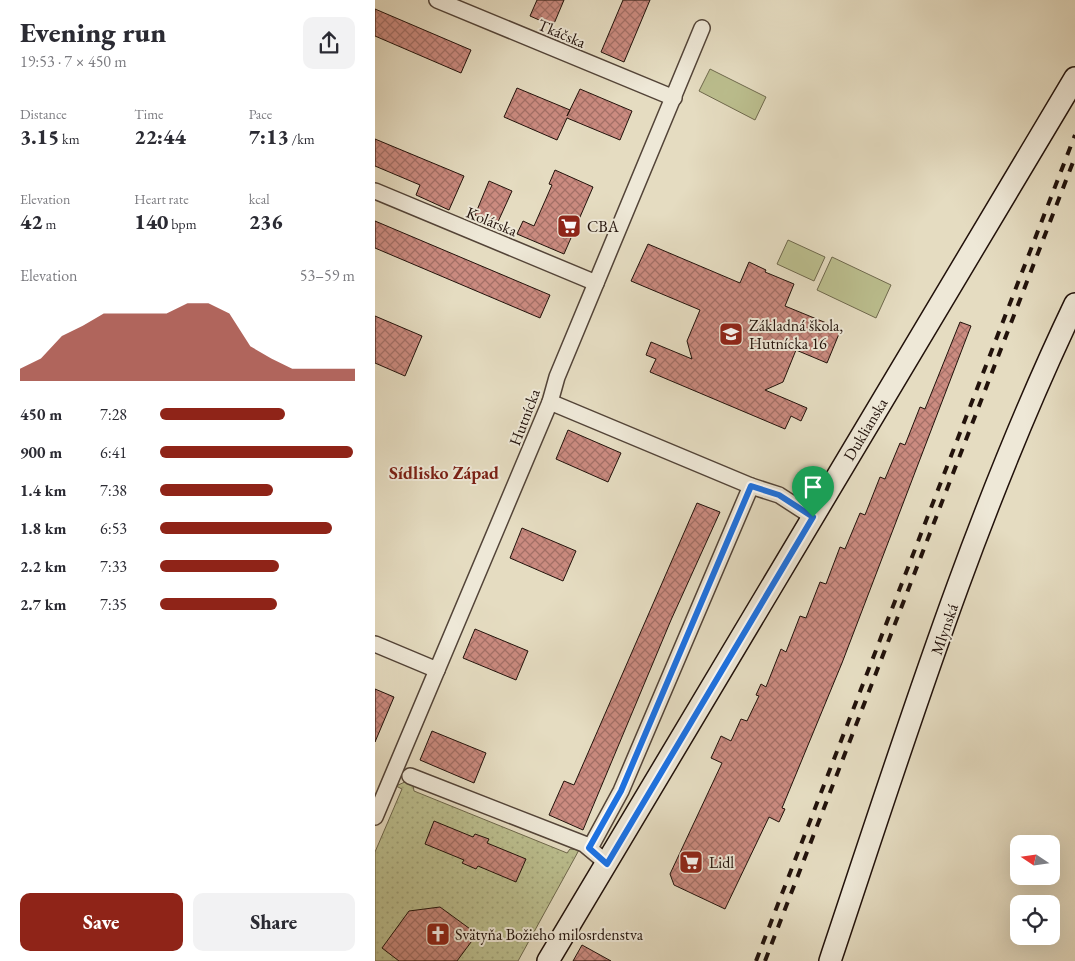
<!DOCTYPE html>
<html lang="en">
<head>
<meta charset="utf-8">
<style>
  body { margin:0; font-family:"EB Garamond",serif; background:#f2f2f3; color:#2b2b33; height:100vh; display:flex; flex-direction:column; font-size:19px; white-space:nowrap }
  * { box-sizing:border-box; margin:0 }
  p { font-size:16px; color:#7c7c81 }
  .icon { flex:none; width:28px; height:28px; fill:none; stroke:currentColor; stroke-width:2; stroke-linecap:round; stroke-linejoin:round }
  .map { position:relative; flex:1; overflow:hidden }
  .details { display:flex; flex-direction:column; background:#fff; width:375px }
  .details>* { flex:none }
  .needle { width:32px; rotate:283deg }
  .fabs { position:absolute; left:635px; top:835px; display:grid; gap:10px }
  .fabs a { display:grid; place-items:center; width:50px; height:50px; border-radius:10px; background:#fff; box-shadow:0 5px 20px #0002; font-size:25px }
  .pin { position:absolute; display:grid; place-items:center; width:42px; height:42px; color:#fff; margin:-51px -21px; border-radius:50% 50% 50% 0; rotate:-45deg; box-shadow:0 0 5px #0007 }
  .pin .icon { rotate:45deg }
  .round { display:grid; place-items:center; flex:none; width:52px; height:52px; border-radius:10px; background:#f2f2f3 }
  .headline { display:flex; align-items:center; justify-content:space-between; height:85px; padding:0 20px }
  h1 { font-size:28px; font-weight:800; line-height:38px }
  .metrics { display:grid; grid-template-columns:repeat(3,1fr); gap:8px; height:85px; padding:5px 20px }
  .metrics div { display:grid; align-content:center }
  .metrics b { font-size:21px; font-weight:800 }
  .metrics small { font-size:14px; font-weight:400 }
  .metrics p { font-size:14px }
  .chart { height:140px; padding:10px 20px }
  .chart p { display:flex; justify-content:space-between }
  .chart svg { width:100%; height:90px; margin-top:5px; fill:#8f2418; opacity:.7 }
  .primary-button { display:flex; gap:10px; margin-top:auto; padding:10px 20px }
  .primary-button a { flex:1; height:58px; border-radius:10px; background:#8f2418; color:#fff; font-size:20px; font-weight:800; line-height:58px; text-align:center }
  .primary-button a+a { background:#f2f2f3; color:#2b2b33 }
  ul { padding:0 20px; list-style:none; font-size:16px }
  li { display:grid; grid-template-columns:80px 60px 1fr; align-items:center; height:38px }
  li i { height:12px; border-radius:6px; background:#8f2418 }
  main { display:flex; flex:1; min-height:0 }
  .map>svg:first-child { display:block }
  .grass { fill:url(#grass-dots); stroke:#6e684c }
  .pitch { fill:#bbbe8e; stroke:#6e684c }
  .building { fill:url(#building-cross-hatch); stroke:#22120b }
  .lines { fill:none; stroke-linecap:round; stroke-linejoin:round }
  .street-casing { stroke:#534438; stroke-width:18 }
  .secondary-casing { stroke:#22120b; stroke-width:24 }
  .street { stroke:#eee8d7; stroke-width:15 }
  .secondary { stroke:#eee8d7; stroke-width:21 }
  .rail { stroke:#22120b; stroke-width:4; stroke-dasharray:9 9; stroke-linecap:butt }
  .route-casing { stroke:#fff; stroke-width:10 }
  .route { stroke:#1a73e8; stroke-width:6 }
  .labels { text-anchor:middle; stroke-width:4; stroke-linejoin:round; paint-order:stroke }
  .street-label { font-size:16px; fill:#22120b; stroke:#eee8d7 }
  .poi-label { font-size:16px; fill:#22120b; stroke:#eee8d7; text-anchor:start }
  .neighbourhood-label { font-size:18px; font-weight:bold; fill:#7a1f14; stroke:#eee8d7 }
</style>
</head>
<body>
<main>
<section class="details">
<div class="headline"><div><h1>Evening run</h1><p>19:53 · 7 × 450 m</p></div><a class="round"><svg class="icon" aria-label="share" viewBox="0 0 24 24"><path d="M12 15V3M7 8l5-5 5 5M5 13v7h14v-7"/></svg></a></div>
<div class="metrics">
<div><p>Distance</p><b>3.15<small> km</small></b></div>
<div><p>Time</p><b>22:44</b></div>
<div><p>Pace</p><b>7:13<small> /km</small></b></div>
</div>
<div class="metrics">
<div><p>Elevation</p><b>42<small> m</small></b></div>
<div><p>Heart rate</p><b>140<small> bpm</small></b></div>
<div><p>kcal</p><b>236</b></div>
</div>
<div class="chart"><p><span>Elevation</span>53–59 m</p>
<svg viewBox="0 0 160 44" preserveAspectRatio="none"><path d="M0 44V38L10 33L20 22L30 17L40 11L50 11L60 11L70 11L80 6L90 6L100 11L110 27L120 33L130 38L140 38L150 38L160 38V44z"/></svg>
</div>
<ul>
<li><b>450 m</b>7:28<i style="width:64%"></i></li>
<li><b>900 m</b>6:41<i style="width:99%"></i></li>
<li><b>1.4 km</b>7:38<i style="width:58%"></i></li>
<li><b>1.8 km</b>6:53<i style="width:88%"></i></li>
<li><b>2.2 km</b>7:33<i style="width:61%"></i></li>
<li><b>2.7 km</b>7:35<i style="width:60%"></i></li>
</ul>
<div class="primary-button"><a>Save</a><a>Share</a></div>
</section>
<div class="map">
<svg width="700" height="961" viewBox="0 0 700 961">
  <defs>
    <pattern id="grass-dots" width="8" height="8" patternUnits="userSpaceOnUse" patternTransform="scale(1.25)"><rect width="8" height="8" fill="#bbbe8e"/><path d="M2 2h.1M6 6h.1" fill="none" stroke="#a0a279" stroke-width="1.8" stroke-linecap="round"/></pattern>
    <pattern id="building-cross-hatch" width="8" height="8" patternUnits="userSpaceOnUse" patternTransform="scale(1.25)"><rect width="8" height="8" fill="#cb8b80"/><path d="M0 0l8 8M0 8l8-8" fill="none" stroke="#a47067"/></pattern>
  </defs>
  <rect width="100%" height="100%" fill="#e5dcc1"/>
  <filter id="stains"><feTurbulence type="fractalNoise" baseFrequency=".004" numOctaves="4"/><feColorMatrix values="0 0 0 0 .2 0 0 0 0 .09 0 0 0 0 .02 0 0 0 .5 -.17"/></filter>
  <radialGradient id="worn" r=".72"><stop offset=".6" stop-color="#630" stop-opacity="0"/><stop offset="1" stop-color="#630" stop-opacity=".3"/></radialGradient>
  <!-- grass -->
  <polygon class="grass" points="32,781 38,785 39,791 192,853 195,849 204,850 143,961 0,961 0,852 27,789 21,786"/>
  <!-- pitch -->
  <g class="pitch">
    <polygon points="335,69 391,97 380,120 324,91"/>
    <polygon points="413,240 450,257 439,281 402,264"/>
    <polygon points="457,257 516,285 501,318 442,290"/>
  </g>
  <!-- building -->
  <g class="building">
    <polygon points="162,0 189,0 178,26 155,16"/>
    <polygon points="248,0 275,0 249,62 226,52"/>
    <polygon points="0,9 96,50 86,73 0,36"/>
    <polygon points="142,88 195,110 192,116 205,89 257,111 245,140 192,118 182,140 129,117"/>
    <polygon points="0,139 89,176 74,210 41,195 45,185 0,166"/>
    <polygon points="180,170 218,187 189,254 142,234 148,221 159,226 177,185 174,184"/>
    <polygon points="114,181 137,191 122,224 100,215"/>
    <polygon points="0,221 175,295 165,318 0,248"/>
    <polygon points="273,244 365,283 374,262 391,270 390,272 419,284 410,306 466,329 452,363 421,350 408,382 390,390 432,408 426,421 416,416 410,429 275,372 281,359 271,355 276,342 317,359 312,341 325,310 256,281"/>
    <polygon points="0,316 47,336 30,376 0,363"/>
    <polygon points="585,322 596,326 467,663 407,808 410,809 404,822 394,817 350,909 299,885 295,874 347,763 336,758 346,736 356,741 366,719 372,721 384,696 381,695 386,684 391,687 406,649 411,652 425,616 431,618 445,582 451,584 465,547 470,549 485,513 490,515 505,477 510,479 525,443 530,445 545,407 550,409"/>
    <polygon points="193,430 246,453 233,482 181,459"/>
    <polygon points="322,503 345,512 296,620 208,830 174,815 189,781 199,785"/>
    <polygon points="147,528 201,551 188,581 135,558"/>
    <polygon points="100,629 153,651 141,680 88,658"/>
    <polygon points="0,689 19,697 0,742"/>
    <polygon points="57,731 111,753 99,783 45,760"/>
    <polygon points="59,821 98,837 100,834 114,839 112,843 151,859 141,882 103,866 101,869 87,863 89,860 50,844"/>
    <polygon points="65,907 102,934 82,961 24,961 7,948 34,911"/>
    <polygon points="207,945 236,961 198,961"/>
  </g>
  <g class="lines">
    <!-- street casing -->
    <g class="street-casing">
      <g id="street">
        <polyline points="62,0 299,98"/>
        <polyline points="0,191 221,283"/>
        <polyline points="175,402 376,486 404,495 438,517"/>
        <polyline points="0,644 62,670"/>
        <polyline points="35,776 209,844 233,864"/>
        <polyline points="0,817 175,402 182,377 327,28"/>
        <polyline points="215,848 246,791 376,486"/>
      </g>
    </g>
    <!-- secondary casing -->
    <g class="secondary-casing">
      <g id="secondary">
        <polyline points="173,961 700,78"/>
        <path d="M455,961C529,740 599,515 700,304"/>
      </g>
    </g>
    <!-- street -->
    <use href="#street" class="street"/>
    <!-- secondary -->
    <use href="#secondary" class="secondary"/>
    <!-- rail -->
    <g class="rail">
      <polyline points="381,961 700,135"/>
      <polyline points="390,961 700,157"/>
    </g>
  </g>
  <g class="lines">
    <!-- route casing -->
    <g class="route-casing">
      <polygon id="route" points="376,486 404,495 438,517 232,864 214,848 246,791"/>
    </g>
    <!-- route -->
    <use href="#route" class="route"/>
  </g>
  <!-- icons -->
  <defs>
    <g id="supermarket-square" transform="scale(1.25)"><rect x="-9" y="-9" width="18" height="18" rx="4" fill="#8f2418" stroke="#eee8d7"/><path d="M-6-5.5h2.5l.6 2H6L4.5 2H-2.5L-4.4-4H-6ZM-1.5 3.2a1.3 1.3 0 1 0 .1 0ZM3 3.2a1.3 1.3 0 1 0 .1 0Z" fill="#fff"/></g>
    <g id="school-square" transform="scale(1.25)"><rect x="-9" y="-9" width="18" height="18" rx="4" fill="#8f2418" stroke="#eee8d7"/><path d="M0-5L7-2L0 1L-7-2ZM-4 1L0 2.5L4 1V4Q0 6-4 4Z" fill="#fff"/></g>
    <g id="church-square" transform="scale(1.25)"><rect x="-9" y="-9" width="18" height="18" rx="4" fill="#8f2418" stroke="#eee8d7"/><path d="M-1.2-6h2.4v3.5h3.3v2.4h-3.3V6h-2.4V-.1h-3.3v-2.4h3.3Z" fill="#fff"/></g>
  </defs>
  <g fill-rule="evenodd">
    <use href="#supermarket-square" x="194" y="226"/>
    <use href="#school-square" x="356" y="334"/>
    <use href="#supermarket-square" x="316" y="862"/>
    <use href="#church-square" x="63" y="934"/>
  </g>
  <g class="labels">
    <!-- street labels -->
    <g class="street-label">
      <text transform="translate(187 33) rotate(23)" y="6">Tkáčska</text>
      <text transform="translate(117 221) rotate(22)" y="6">Kolárska</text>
      <text transform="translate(149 417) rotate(-69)" y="6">Hutnícka</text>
      <text transform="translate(490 429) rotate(-59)" y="6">Duklianska</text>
      <text transform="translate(569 629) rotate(-71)" y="6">Mlynská</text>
    </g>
    <!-- poi labels -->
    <g class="poi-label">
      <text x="212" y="232">CBA</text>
      <text x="374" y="331">Základná škola,<tspan x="374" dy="18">Hutnícka 16</tspan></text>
      <text x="334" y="868">Lidl</text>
      <text x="80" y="940">Svätyňa Božieho milosrdenstva</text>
    </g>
    <!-- neighbourhood labels -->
    <g class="neighbourhood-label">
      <text x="69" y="479">Sídlisko Západ</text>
    </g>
  </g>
  <rect width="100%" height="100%" filter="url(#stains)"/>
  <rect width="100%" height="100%" fill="url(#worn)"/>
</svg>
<div class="fabs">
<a><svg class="needle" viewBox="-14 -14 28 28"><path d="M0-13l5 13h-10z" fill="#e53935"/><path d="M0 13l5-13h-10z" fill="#7c7c81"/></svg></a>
<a><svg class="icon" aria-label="locate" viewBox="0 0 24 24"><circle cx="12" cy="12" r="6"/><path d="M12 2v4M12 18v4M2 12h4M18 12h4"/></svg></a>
</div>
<div class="pin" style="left:438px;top:517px;background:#1e9e55"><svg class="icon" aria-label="arrive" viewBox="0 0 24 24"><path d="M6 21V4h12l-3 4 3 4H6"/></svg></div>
</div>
</main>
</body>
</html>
